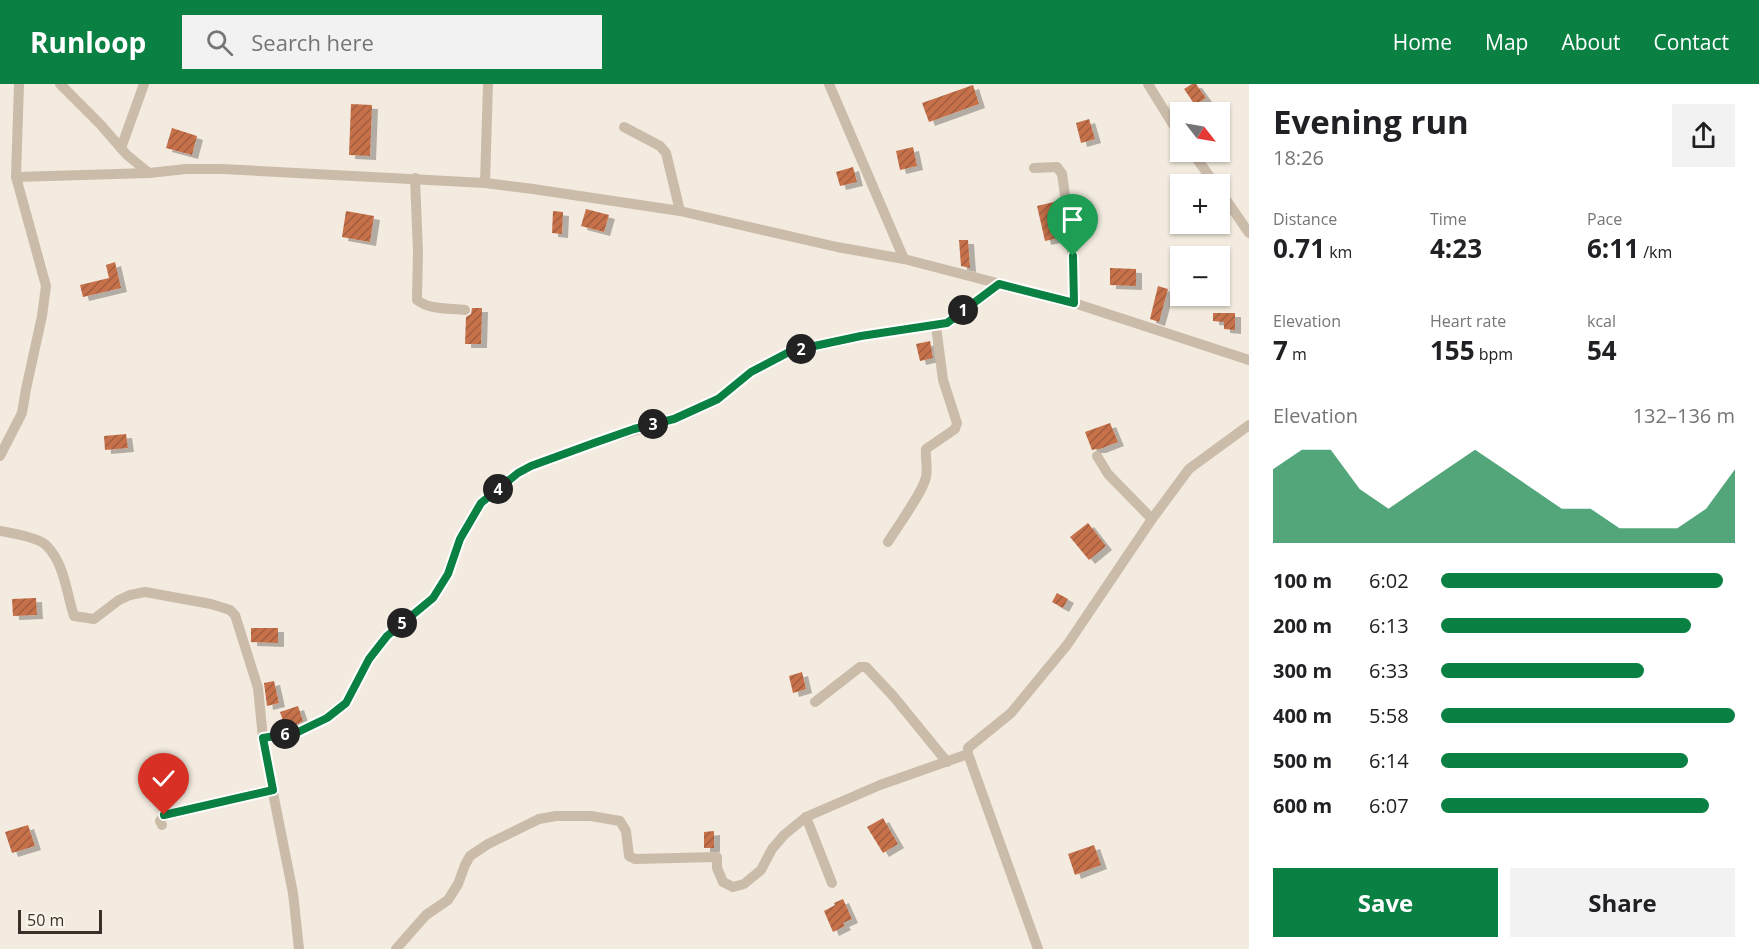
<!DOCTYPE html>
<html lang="en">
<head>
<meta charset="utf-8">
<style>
  body { margin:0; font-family:"Open Sans",sans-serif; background:#f2f2f2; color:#202124; height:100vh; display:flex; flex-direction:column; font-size:22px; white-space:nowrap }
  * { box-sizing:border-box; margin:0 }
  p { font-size:20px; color:#757577 }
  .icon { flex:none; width:33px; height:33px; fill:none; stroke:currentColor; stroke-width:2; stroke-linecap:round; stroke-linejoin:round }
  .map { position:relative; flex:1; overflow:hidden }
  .side { display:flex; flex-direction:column; background:#fff; width:510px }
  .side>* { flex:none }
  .needle { width:39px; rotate:121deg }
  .tools { position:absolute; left:1170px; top:18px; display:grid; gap:12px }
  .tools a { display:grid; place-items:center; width:60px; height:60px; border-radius:0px; background:#fff; box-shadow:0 2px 4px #0004; font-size:30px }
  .scale { position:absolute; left:18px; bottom:15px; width:84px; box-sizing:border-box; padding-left:6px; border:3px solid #39302a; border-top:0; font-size:16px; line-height:21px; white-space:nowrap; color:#39302a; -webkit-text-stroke:4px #faf4eb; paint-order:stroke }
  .pin { position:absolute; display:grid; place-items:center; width:51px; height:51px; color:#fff; margin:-62px -26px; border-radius:50% 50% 50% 0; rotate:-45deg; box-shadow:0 0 6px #0007 }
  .pin .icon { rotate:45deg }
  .km { position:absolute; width:30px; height:30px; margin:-15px; border-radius:50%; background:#222; color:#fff; font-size:16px; line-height:30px; text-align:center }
  .round { display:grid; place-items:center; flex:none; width:63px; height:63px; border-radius:0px; background:#f2f2f2 }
  .overview { display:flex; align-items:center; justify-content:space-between; height:102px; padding:0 24px }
  h1 { font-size:33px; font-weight:700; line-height:45px }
  .figures { display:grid; grid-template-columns:repeat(3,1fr); gap:9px; height:102px; padding:6px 24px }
  .figures div { display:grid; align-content:center }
  .figures b { font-size:26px; font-weight:700 }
  .figures small { font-size:16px; font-weight:400 }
  .figures p { font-size:16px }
  .chart { height:168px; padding:12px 24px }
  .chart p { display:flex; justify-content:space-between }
  .chart svg { width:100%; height:108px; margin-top:6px; fill:#0b8043; opacity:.7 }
  .button { display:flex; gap:12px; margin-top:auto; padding:12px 24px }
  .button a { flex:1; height:69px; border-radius:0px; background:#0b8043; color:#fff; font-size:24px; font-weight:700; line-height:69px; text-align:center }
  .button a+a { background:#f2f2f2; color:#202124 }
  ul { padding:0 24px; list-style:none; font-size:20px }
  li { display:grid; grid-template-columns:96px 72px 1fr; align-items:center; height:45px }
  li i { height:15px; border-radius:8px; background:#0b8043 }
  header { display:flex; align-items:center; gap:36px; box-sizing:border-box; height:84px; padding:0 30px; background:#0b8043; color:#fff }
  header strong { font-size:28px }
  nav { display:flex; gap:33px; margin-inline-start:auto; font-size:21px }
  .search { width:420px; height:54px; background:#f2f2f2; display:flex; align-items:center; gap:15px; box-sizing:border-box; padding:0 21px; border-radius:0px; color:#757577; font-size:22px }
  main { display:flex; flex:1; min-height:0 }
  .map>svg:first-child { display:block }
  .building { fill:url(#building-hatch); filter:url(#shadow) }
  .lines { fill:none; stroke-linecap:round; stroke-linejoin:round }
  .street { stroke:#cbbcaa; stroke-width:10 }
  .route-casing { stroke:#fff; stroke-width:12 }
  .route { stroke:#0b8043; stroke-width:8 }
</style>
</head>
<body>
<header>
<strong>Runloop</strong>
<div class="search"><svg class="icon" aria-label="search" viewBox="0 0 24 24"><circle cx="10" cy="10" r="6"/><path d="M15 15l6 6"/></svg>Search here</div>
<nav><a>Home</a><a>Map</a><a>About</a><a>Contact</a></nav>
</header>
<main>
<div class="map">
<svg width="1249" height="865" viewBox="0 0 1249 865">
  <defs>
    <pattern id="building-hatch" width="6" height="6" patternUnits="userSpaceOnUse" patternTransform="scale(1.5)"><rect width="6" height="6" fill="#c6714a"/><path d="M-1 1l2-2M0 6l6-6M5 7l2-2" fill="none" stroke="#a25d3e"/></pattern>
    <filter id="shadow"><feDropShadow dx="6" dy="4" stdDeviation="0" flood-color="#0004"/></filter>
  </defs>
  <rect width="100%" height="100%" fill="#f3ebdf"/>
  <!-- building -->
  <g class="building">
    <polygon points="1192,0 1196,0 1206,14 1195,21 1184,5"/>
    <polygon points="973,1 979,20 929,38 922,19"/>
    <polygon points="351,20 372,21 370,72 349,71"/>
    <polygon points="1089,35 1095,55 1081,59 1076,39"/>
    <polygon points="172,44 197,52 192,71 166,64"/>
    <polygon points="913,63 917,82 900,86 896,67"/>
    <polygon points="853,83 857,98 840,102 836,88"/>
    <polygon points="1058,117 1063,153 1045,157 1037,122"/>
    <polygon points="586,125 609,131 604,148 581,142"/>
    <polygon points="346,127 374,132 370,158 342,153"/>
    <polygon points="553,127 563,128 562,150 552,149"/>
    <polygon points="959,156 968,156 970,184 961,182"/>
    <polygon points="115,178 121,204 83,213 80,201 109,194 106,181"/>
    <polygon points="1110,184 1136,185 1136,202 1110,201"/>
    <polygon points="1158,202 1168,205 1159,238 1150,235"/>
    <polygon points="472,224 482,224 481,260 465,260 466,233 471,230"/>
    <polygon points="1213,229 1235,229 1235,246 1224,245 1224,238 1213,237"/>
    <polygon points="930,257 933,274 920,277 916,260"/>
    <polygon points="1110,339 1118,358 1100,365 1096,365 1092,366 1085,348"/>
    <polygon points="126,350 128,364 105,366 104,352"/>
    <polygon points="1088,439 1106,462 1089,476 1070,453"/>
    <polygon points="1057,509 1068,515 1063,524 1052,518"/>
    <polygon points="36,514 37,531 13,532 12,515"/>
    <polygon points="251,544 278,544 278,559 251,558"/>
    <polygon points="802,588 806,605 793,609 789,592"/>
    <polygon points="274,597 279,619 267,622 264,599"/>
    <polygon points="298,622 303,637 296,641 285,643 280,628"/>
    <polygon points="883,734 898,760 883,769 867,743"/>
    <polygon points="28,741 35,762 12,769 5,748"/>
    <polygon points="714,747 714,764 704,764 704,748"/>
    <polygon points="1094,761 1101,781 1075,791 1068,770"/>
    <polygon points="843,815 852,835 843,839 845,842 833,848 824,827 835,821 834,819"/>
  </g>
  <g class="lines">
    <!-- street -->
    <g class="street">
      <polyline points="60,0 100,40 127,71 149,89 186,85 222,85 485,99 533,105 680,127 837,163 904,175 1074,219 1249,276"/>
      <polyline points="829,0 904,175"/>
      <polyline points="1148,0 1180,52"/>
      <polyline points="624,43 660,62 666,69 680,127"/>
      <polyline points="121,64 144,0"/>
      <polyline points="1192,68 1215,100"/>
      <polyline points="1034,84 1057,83 1062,90 1072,161 1074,219"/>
      <polyline points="16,93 149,89"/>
      <path d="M415,94L418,168L417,216C429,226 450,224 465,226"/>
      <polyline points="485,99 488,0"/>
      <polyline points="1220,107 1249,149"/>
      <polyline points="0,372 22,329 26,305 42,232 46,202 16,93 19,0"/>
      <polyline points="1097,372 1108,390 1152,435"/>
      <path d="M0,447C12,449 37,453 46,461C65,480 66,508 74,532L94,535L119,516L130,511L145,508L211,520L230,526L235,531L258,604L263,654L275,719L293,809L299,865"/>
      <path d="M888,458C897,443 923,408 926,393C928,384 925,374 926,365L955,345L957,339L943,296L936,242"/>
      <polyline points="815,618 860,583 866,583 894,613 947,678"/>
      <polyline points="263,654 298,648 327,634 346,619 369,575 387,552 433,514 448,490 460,455 481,419 517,389 531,382 594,359 674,335 718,315 751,288 791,267 861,252 947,239 999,200"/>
      <polyline points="806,733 832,799"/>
      <polyline points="162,741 160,737 164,731 273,706"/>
      <polyline points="396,865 426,831 448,816 458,800 465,781 470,772 488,760 539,735 556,732 591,732 620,737 626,747 629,772 635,775 717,773 717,784 723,798 733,803 744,800 761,786 772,765 784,751 806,733 880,701 968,670"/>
      <polyline points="1038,865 968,670 968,664 1011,629 1067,561 1152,435 1189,385 1249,341"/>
    </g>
  </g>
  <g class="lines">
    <!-- route casing -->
    <g class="route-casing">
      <polyline id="route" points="164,731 273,706 263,654 298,648 327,634 346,619 369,575 387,552 433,514 448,490 460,455 481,419 518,389 531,382 594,359 634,345 674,335 718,315 751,288 791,267 861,252 947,239 999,200 1074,219 1073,172"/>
    </g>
    <!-- route -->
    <use href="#route" class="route"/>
  </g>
</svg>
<div class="tools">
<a><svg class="needle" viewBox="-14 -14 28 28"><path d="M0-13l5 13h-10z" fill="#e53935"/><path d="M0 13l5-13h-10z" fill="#757577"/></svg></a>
<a>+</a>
<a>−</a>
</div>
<div class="scale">50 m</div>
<div class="pin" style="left:1073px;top:172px;background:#1e9e55"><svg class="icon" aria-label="arrive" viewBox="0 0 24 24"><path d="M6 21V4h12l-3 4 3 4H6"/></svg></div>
<div class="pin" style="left:164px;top:731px;background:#d93025"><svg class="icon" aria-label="check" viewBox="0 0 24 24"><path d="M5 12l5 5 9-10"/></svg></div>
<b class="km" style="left:963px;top:226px">1</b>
<b class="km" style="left:801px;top:265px">2</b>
<b class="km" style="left:653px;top:340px">3</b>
<b class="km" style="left:498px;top:405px">4</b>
<b class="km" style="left:402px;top:539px">5</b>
<b class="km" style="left:285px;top:650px">6</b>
</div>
<section class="side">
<div class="overview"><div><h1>Evening run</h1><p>18:26</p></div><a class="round"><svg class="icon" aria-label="share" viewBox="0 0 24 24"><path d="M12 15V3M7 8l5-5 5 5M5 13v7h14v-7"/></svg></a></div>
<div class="figures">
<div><p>Distance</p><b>0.71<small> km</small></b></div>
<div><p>Time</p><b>4:23</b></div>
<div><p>Pace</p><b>6:11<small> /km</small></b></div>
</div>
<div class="figures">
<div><p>Elevation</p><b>7<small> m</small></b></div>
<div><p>Heart rate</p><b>155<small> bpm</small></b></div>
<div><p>kcal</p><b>54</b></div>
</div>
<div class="chart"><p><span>Elevation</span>132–136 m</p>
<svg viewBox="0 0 160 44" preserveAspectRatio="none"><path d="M0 44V14L10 6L20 6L30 22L40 30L50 22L60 14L70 6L80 14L90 22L100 30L110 30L120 38L130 38L140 38L150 30L160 14V44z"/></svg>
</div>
<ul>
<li><b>100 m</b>6:02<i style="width:96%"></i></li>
<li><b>200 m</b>6:13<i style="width:85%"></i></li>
<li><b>300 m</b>6:33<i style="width:69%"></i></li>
<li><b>400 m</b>5:58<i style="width:100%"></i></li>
<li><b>500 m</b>6:14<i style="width:84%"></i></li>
<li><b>600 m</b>6:07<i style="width:91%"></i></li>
</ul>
<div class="button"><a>Save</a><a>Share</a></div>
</section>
</main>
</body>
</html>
